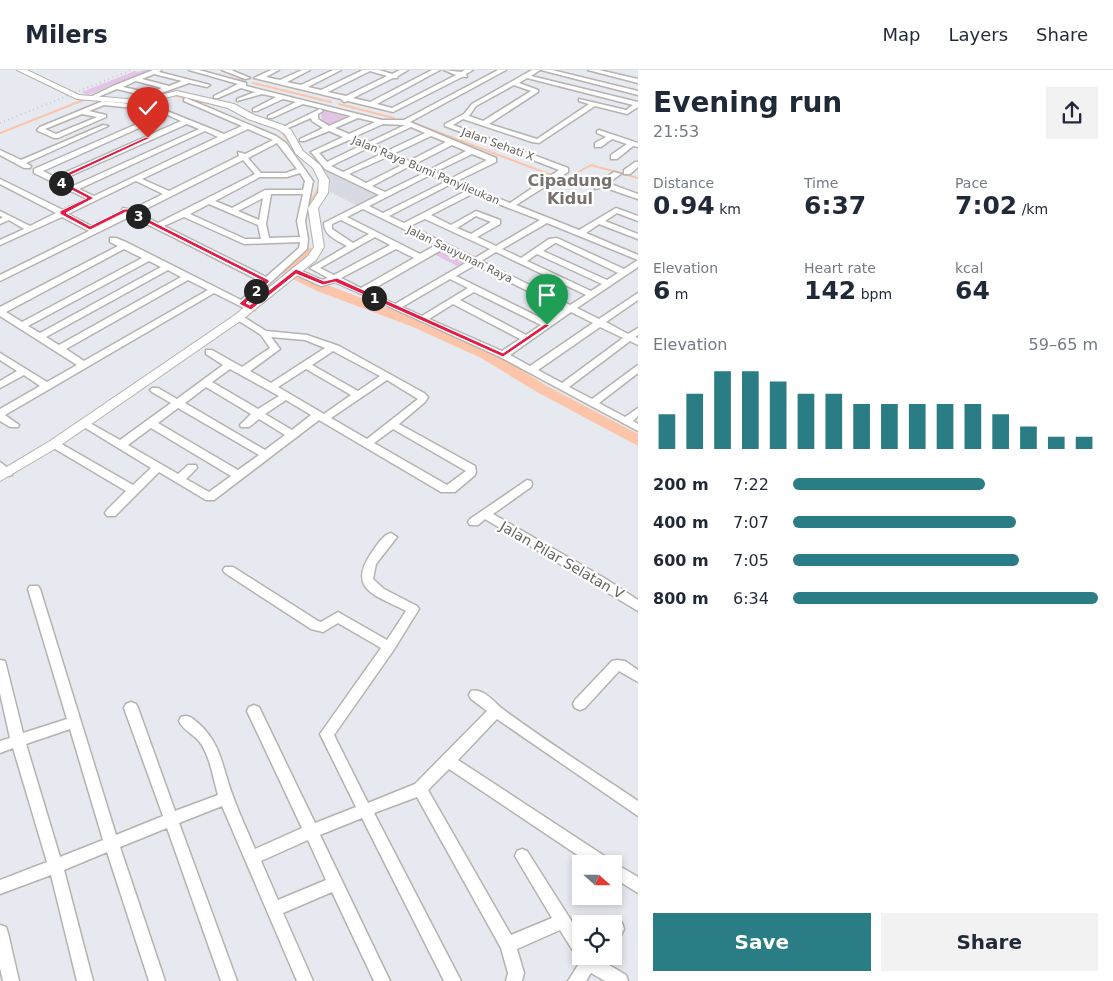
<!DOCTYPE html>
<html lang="en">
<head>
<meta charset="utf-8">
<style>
  body { margin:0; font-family:"DejaVu Sans",sans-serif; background:#f2f2f3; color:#1f2937; height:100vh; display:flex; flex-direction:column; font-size:19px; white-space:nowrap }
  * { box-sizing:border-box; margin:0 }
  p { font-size:16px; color:#747a83 }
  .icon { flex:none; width:28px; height:28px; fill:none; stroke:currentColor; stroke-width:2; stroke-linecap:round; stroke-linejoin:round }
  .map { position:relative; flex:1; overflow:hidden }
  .sheet { display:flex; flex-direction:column; background:#fff; width:475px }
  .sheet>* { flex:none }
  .needle { width:32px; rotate:111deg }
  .buttons { position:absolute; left:572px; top:785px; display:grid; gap:10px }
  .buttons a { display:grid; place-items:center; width:50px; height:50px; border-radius:0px; background:#fff; box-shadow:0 2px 8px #0003; font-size:25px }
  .pin { position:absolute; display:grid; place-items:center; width:42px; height:42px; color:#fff; margin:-51px -21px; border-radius:50% 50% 50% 0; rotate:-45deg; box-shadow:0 0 5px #0007 }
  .pin .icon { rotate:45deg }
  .km { position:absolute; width:25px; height:25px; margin:-12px; border-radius:50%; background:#222; color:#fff; font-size:14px; line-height:25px; text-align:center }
  .round { display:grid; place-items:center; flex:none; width:52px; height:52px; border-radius:0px; background:#f2f2f3 }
  .headline { display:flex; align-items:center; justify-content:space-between; height:85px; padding:0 15px }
  h1 { font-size:28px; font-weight:600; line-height:38px }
  .figures { display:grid; grid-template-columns:repeat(3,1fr); gap:8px; height:85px; padding:5px 15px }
  .figures div { display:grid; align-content:center }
  .figures b { font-size:25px; font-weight:600 }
  .figures small { font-size:14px; font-weight:400 }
  .figures p { font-size:14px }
  .chart { height:140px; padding:10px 15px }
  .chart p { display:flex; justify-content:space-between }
  .chart svg { width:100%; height:90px; margin-top:5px; stroke:#2a7d84; stroke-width:6 }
  .button { display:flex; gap:10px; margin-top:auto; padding:10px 15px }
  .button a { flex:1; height:58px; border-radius:0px; background:#2a7d84; color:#fff; font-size:20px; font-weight:600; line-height:58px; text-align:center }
  .button a+a { background:#f2f2f3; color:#1f2937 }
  ul { padding:0 15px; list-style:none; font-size:16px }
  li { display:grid; grid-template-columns:80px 60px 1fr; align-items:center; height:38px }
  li i { height:12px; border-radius:6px; background:#2a7d84 }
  header { display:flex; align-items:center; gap:30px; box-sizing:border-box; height:70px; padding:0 25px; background:#fff; border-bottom:1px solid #e0e1e3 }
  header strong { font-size:24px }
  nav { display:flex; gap:28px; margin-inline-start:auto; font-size:18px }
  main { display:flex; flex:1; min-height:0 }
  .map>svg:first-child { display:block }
  .education { fill:#d7dae2 }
  .green { fill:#e3c3e6 }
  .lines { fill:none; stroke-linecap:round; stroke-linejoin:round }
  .stream { stroke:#fcc5a9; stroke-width:2 }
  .river { fill:#fcc5a9; fill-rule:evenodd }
  .minor-casing { stroke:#b5b2af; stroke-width:3 }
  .tertiary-casing { stroke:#b5b2af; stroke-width:2 }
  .minor { fill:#fff; fill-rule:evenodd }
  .tertiary { fill:#fff; fill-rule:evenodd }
  .rail { stroke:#b2b1b0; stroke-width:2; stroke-dasharray:0.5 4; stroke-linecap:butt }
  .route { fill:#e11d48; stroke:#fff }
  .labels { text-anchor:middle; stroke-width:4.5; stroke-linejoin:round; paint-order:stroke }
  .far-street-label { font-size:11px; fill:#66615e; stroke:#fff }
  .street-label { font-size:14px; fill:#66615e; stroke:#fff }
  .far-district-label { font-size:16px; font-weight:bold; fill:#78726f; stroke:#fff }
</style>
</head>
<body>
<header>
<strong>Milers</strong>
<nav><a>Map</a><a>Layers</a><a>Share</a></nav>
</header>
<main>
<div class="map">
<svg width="638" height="911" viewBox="0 0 638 911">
  <rect width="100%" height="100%" fill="#e6e9ef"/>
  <!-- education -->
  <polygon class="education" points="327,98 382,124 358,136 330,122 330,111 325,100"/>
  <!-- green -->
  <g class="green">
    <polygon points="144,0 149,0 88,25 82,22 135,1 138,2"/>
    <polygon points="326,41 350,48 331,56 322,52 321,43"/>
    <polygon points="443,177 468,190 457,196 432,183"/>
  </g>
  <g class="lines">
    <!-- stream -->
    <g class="stream">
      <polyline points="223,7 245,11"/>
      <polyline points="253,13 331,32"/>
      <polyline points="173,25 220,36"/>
      <polyline points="119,32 151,33 167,27"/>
      <polyline points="339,34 394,48"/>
      <polyline points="411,52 554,106"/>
      <polyline points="281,61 299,86"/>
      <polyline points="0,63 86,29"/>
      <polyline points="557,107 566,109 591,95 638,108"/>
      <polyline points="311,153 307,134 315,125 319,116"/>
    </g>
    <!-- river -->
    <polygon class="river" points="311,178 317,182 297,200 327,215 423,251 491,282 547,316 638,364 638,376 537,322 481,288 413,257 317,221 283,204 281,201 283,198 306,179"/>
    <!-- minor casing -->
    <g class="minor-casing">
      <g id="minor">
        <path d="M153,0H161L159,2L210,15L207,17L189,13L150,27L117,19L93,29L88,28L113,16ZM154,4L182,11L169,16L142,9ZM136,11L162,18L150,23L123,17Z"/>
        <path d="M189,0H199L246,13V16L382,50H404L498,0H506L410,52L496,88V92L457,111L510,133L559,100L445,56V54L464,44L472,34L532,0H540L531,6L638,32V37L627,44L595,36L539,73L532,72L463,49L453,55L568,98V102L516,135L579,160L616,138L638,146V151L617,143L605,151L638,164V169L599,154L586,163L638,185V197L577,238L599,249L638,223V230L606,252L628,264L638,258V265L635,267L638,268V275L630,271L569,317L592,329L638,295V303L599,333L625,347L638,338V346L633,351L638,354V361L500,287L335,212L321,216L292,203L291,201L295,198L322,210L328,208L310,198L347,176C337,170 324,166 324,153L379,125L325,99L311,82L343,67L329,61L304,71H300V69L323,58L312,51L311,48L288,58L283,57L320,39L323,41L318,44V49L329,56L351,46L303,34L272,48H268V46L296,32L283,29L257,41H253V39L276,27L262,24L237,31V29L255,22L241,18L218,28H214V26L238,14ZM527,8L633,35L626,40L579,29V31L589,34L537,69L489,54L538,22V20L519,13ZM514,15L531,21L483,51L469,46L476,36ZM358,48L375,52L349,64L335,58ZM383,54L405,55L367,73L354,67ZM411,57L425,63L387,81L373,75ZM431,66L446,72L409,91L393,84ZM349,70L362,75L327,92L319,83ZM452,75L466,81L429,100L415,94ZM368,78L381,84L343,102L331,96ZM472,84L487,90L450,109L435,102ZM387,87L404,94L366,113L349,104ZM410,96L424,103L385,122L372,116ZM430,105L445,112L383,143L369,136ZM451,114L466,121L404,153L389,146ZM472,124L540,150L496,176L477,167L500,154V150L476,141L451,155L431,145ZM363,139L436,175L420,184L347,147ZM476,146L491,152L471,164L457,158ZM425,149L490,179L475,188L410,156ZM341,150L369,164L353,173L332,159V154ZM547,153L638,190L624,199L557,168L549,169L521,188L502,179ZM375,167L390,175L334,205L320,198ZM555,173H556L618,203L607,210L543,181ZM396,179L414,188L361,218L341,208ZM443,179L469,191L395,234L368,222ZM496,182L586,225L570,235L481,191ZM537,184L602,214L591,221L527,191ZM475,195L564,239L547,251L456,206ZM450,209L468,218L422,246L402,237ZM474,222L541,255L526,265L460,230ZM453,234L520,269L502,281L429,249ZM571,242L593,253L530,296L510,285ZM600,257L623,268L562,313L538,300Z"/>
        <polygon points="222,0 231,0 250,8 245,9"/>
        <path d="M271,0H279L266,7L280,10L302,0H310L287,12L301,15L333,0H341L308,17L321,20L363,0H379L392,4L400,0H408L398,6L397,8H393L353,28L370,32L432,0H440L377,34L392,38L456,5L444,0L461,2L465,0H473L466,4L467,7H462L393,42L348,31L344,32L341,29L254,8ZM370,1L387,6L346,26L328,22Z"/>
        <polygon points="541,0 552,0 638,21 638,25"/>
        <polygon points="588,0 599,0 638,9 638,13"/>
        <path d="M186,28L276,66L286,73L313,111L305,151L308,169L307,179L248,233L254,236V240H248L214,223L5,345L19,355L18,357H10L0,351V339L40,316L24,305L0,318V311L17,301L0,290V283L47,312L77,295L0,246V237L118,176L110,172V168H116L128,173L241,230L262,212L131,146L0,211V205L89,161L62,147L0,175V170L24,159L9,150L0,154V149L3,147L0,146V141L30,156L56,143L0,114V109L63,140L87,129L34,103V99L162,43L154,40L104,35L89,41L106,45V47L58,68H54L38,61L37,60L40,57L103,31L157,37L224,64L242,56L184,31V29ZM82,44L97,47L56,64L45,59ZM168,45L181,51L55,107L43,101ZM187,54L199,59L73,116L61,110ZM248,59L273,70L245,84L238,82L239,86L169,121L142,109ZM205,61L218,67L94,126L79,119ZM277,73L297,99L286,103H261L248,88ZM243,90L255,104L158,153L138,143ZM300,103L305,111L303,120H265L232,138L215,131L260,107H287ZM136,111L163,124L131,140L123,138L122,140L125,143L95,158L68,144ZM271,124H303L297,151L300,167L269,168L266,154ZM263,128L259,150L238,141ZM209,134L258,155L261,169H245L190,144ZM184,147L244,174L300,172L299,178L266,207L164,156ZM124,179L142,188L22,252L6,242ZM149,191L161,197L40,263L28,256ZM168,200L181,207L59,275L46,267ZM188,210L208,220L84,291L66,279Z"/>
        <polygon points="103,55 108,56 26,93 31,96 30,98 24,98 0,85 0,80 21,90"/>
        <polygon points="599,60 638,73 638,77 633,76 617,89 611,89 611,85 627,74 612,69 601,77 595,77 595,73 606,67 597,63 597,61"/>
        <polygon points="635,92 638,92 638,97 630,104 624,104 624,100"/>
        <polygon points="614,102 621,104 608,113 638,124 638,129 603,117 595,119 595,115"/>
        <path d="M239,244L266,261L307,265L339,276L424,323L428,327L425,332L399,354L475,396L476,402L475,405L455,422H441L319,350L214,430H206L159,402L115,446H107L105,443L107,440L126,421L50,376L49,374L50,372H58L133,415L151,398L79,354L84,351L88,352L120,370L171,333L152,322L150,320L152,318H158L177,329L223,295L206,284V280H212L242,297L270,278L261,265L236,249V245ZM271,267L305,270L325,278L271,313L250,301L280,279ZM333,281L380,306L358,321L312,295ZM230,299L279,326L258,339L212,312ZM306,299L351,325L324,344L278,317ZM387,310L418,329L367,369L331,348ZM206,317L251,344L240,355L241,357H249L259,349L285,365L265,380L185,333ZM286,330L311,345L292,360L265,344ZM178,338L259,385L238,400L158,353ZM151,358L231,406L209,422L186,409L197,398L196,395H188L178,404L128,375ZM393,359L466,401L447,415L374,373Z"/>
        <polygon points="0,392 13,402 12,405 8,406 0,401"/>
        <polygon points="527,410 531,411 532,414 531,417 493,444 606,509 638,530 638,541 485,449 478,455 470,455 468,452 470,449"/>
        <path d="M391,463L397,467L376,494L373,509L384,519L417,536L419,539L393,581L334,665L368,733L415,714L487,641L471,629L469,625L471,621C482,618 493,630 500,637C544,670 592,700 638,731V746L497,649L458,690L609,789L611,794H591L449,699L428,720L511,865L552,848L515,786L517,781L522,779L527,781L581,866V886H599V889L626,905L628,911H605L591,903L586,911H568L580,892L560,860L517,879L524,903L522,911H506L508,903L501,878L417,727L374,743L461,911H444L362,748L320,765L390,911H374L332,822L283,843L313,911H297L222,736L179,753L237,911H221L167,758L120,777L165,911H149L107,782L64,800L93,911H77L51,805L0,824V810L47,792L13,678L0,683V671L10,668L0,623V590L5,591L23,663L67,649L28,519L30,516H38L40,519L116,765L163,746L124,638L126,634L131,632L136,634L138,638L175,741L218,725C213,708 210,685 199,671C193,664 183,660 179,651L181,647C189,644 192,648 198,653C223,675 222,700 234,729C240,746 248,762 255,779L302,758L247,641L249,637L254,635L259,637L315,753L356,737L320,664L381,578L338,553L323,562L311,559L225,503L223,500L225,497H233L318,551L321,552L338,542L387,570L406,541C376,525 346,520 372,482C377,475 383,465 391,463ZM70,659L103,770L60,787L26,674ZM308,770L326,810L278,830L261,791Z"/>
        <polygon points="617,590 625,591 638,600 638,612 619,601 585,638 580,640 575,638 573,634 575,630 612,591"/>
        <polygon points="614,793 638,807 638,823 614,808 614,794 612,794"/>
        <polygon points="616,851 622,853 624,859 620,867 614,869 614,854 610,854"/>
        <polygon points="0,855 6,857 8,863 19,911 3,911 0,898"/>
      </g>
    </g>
    <!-- tertiary casing -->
    <g class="tertiary-casing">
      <polygon id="tertiary" points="17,0 27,0 79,25 139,30 177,21 234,34 254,45 283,55 291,60 303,81 320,95 329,110 328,123 318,138 324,177 316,190 243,249 58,377 0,411 0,401 50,371 235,245 308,186 314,177 308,138 318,123 319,110 313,98 296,84 285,64 277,59 248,49 228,38 177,25 139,34 77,29"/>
    </g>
    <!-- minor -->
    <use href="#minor" class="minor"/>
    <!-- tertiary -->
    <use href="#tertiary" class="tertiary"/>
    <!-- rail -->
    <polyline class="rail" points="0,53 131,0"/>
  </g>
  <!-- route -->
  <polygon class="route" points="146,67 150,68 60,110 94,128 66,143 90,156 124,139 128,139 269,210 269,212 246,233 250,235 296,199 324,211 337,208 503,283 545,254 550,255 503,287 335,212 323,215 296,204 251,240 239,234 263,211 126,142 90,160 60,144 60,141 87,128 54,111 54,109"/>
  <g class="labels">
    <!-- far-street labels -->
    <g class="far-street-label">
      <text transform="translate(498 74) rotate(20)" y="4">Jalan Sehati X</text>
      <text transform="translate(426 100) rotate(23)" y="4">Jalan Raya Bumi Panyileukan</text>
      <text transform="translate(460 184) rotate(26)" y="4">Jalan Sauyunan Raya</text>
    </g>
    <!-- street labels -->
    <g class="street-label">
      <text transform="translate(562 490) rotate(30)" y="5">Jalan Pilar Selatan V</text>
    </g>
    <!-- far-district labels -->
    <g class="far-district-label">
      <text x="570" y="116">Cipadung<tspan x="570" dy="18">Kidul</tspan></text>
    </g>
  </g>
</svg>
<div class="buttons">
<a><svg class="needle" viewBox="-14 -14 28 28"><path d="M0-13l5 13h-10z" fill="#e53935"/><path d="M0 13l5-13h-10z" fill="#747a83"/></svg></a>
<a><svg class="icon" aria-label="locate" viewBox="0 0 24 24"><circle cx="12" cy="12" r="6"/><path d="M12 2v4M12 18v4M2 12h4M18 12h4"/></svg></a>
</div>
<div class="pin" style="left:547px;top:255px;background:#1e9e55"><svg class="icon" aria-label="arrive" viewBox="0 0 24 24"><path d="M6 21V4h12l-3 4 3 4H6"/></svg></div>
<div class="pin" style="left:148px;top:68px;background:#d93025"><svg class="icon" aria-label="check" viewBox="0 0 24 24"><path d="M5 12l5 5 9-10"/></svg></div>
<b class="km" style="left:374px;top:228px">1</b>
<b class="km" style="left:256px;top:221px">2</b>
<b class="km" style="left:138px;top:146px">3</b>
<b class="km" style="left:61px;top:113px">4</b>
</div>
<section class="sheet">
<div class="headline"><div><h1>Evening run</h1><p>21:53</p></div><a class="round"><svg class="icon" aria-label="share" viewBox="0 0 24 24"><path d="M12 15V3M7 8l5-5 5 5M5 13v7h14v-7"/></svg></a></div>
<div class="figures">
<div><p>Distance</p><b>0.94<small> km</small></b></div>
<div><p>Time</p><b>6:37</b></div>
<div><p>Pace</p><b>7:02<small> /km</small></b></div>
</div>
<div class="figures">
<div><p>Elevation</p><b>6<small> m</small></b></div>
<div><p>Heart rate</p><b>142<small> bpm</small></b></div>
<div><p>kcal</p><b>64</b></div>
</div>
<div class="chart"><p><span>Elevation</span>59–65 m</p>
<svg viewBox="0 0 160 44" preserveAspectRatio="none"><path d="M5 44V27M15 44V17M25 44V6M35 44V6M45 44V11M55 44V17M65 44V17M75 44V22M85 44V22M95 44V22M105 44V22M115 44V22M125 44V27M135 44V33M145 44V38M155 44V38"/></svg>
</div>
<ul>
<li><b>200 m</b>7:22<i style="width:63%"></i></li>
<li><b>400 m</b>7:07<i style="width:73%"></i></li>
<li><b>600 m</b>7:05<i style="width:74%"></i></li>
<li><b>800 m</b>6:34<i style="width:100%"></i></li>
</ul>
<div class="button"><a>Save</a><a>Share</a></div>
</section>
</main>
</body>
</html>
